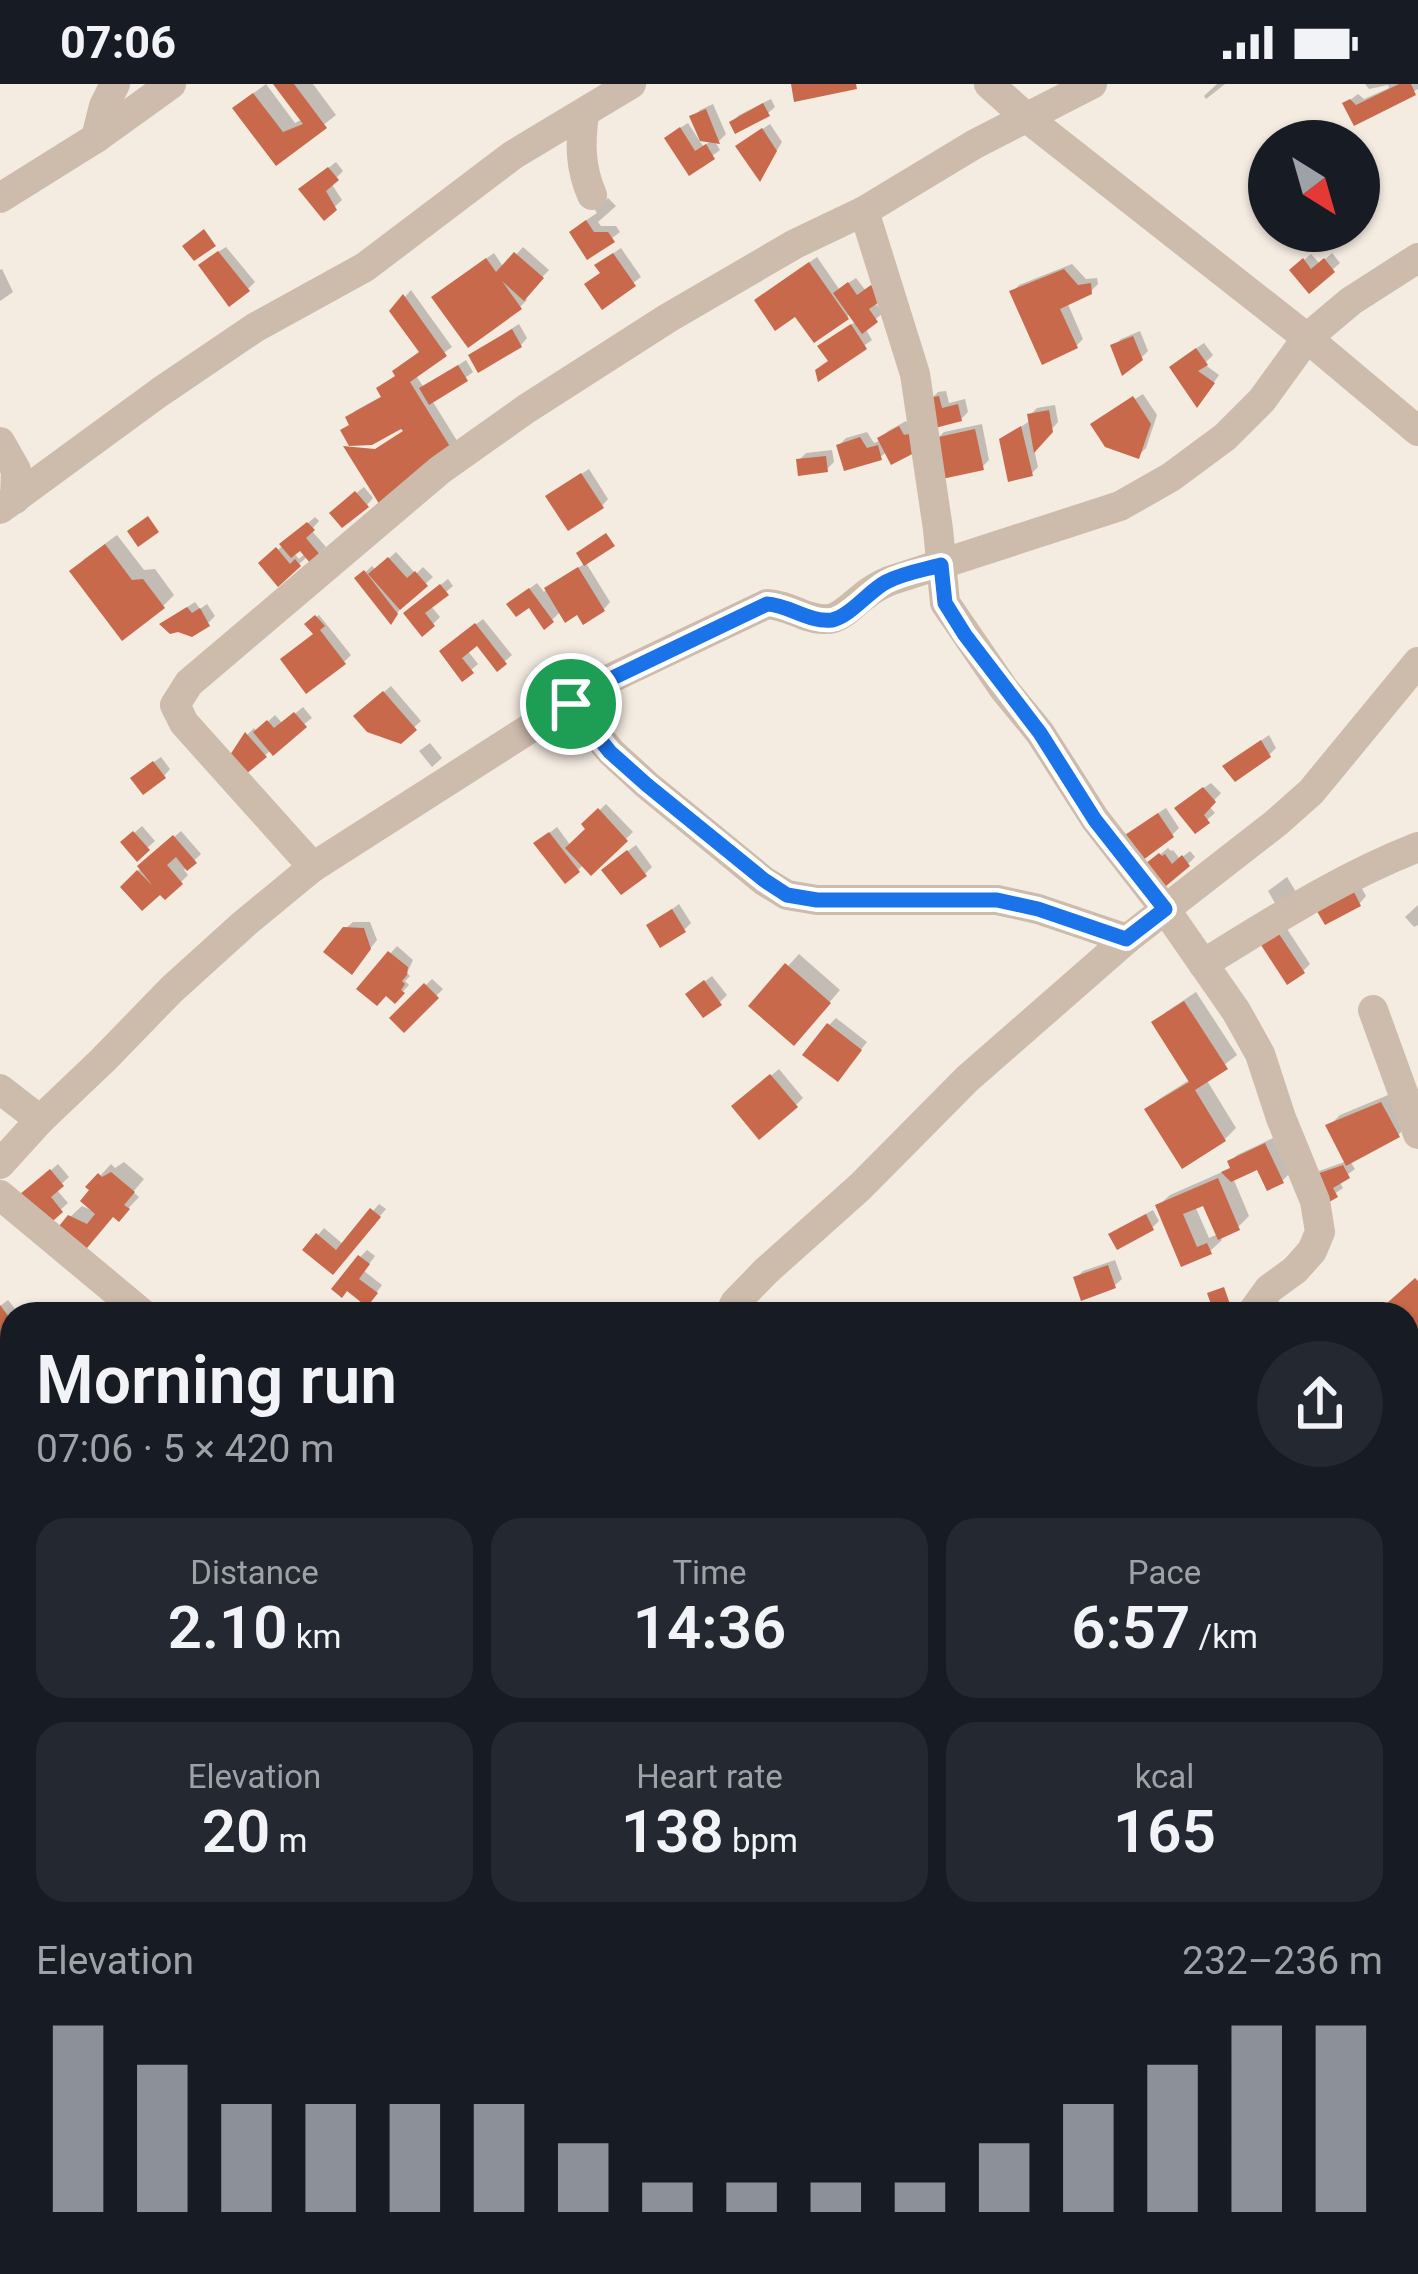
<!DOCTYPE html>
<html lang="en">
<head>
<meta charset="utf-8">
<style>
  body { margin:0; font-family:Roboto,sans-serif; background:#242831; color:#f1f3f6; height:100vh; display:flex; flex-direction:column; font-size:45px; white-space:nowrap }
  * { box-sizing:border-box; margin:0 }
  p { font-size:39px; color:#9ea1a6 }
  .icon { flex:none; width:66px; height:66px; fill:none; stroke:currentColor; stroke-width:2; stroke-linecap:round; stroke-linejoin:round }
  .map { position:relative; flex:1; overflow:hidden }
  .details { position:absolute; left:0px; top:1218px; width:1419px; height:972px; display:flex; flex-direction:column; background:#171b24; border-radius:36px 36px 0 0; box-shadow:0 3px 9px #0004 }
  .details>* { flex:none }
  .needle { width:78px; rotate:143deg }
  .tools { position:absolute; left:1248px; top:36px; display:grid; gap:24px }
  .tools a { display:grid; place-items:center; width:132px; height:132px; border-radius:50%; background:#171b24; box-shadow:0 3px 9px #0004; font-size:60px }
  .pin { position:absolute; display:grid; place-items:center; width:102px; height:102px; color:#fff; margin:-51px; border:6px solid #fff; border-radius:50%; box-shadow:0 3px 12px #0007 }
  .round { display:grid; place-items:center; flex:none; width:126px; height:126px; border-radius:63px; background:#242831 }
  .headline { display:flex; align-items:center; justify-content:space-between; height:204px; padding:0 36px }
  h1 { font-size:66px; font-weight:600; line-height:90px }
  .metrics { display:grid; grid-template-columns:repeat(3,1fr); gap:18px; height:204px; padding:12px 36px }
  .metrics div { display:grid; align-content:center; border-radius:30px; background:#242831; text-align:center }
  .metrics b { font-size:60px; font-weight:600 }
  .metrics small { font-size:33px; font-weight:400 }
  .metrics p { font-size:33px }
  .chart { height:336px; padding:24px 36px }
  .chart p { display:flex; justify-content:space-between }
  .chart svg { width:100%; height:216px; margin-top:12px; stroke:#8c9099; stroke-width:6 }
  .status { display:flex; justify-content:space-between; align-items:center; height:84px; padding:0 60px; background:#171b24; direction:ltr }
  .status svg { height:33px; fill:currentColor }
  .map>svg:first-child { display:block }
  .shadow { fill:#0003; fill-rule:evenodd }
  .building { fill:#c8694b }
  .lines { fill:none; stroke-linecap:round; stroke-linejoin:round }
  .minor { stroke:#cdbbac; stroke-width:30 }
  .route-casing { stroke:#fff; stroke-width:24 }
  .route { stroke:#1a73e8; stroke-width:15 }
</style>
</head>
<body>
<div class="status"><b>07:06</b><svg viewBox="0 0 49 12"><path d="M0 12V9h3v3zM5 12V6h3v6zM10 12V3h3v9zM15 12V0h3v12zM26 1h20v11H26zM47 4h2v5h-2z"/></svg></div>
<div class="map">
<svg width="1418" height="2190" viewBox="0 0 1418 2190">
  <rect width="100%" height="100%" fill="#f4ebe1"/>
  <!-- shadow -->
  <g class="shadow">
    <polygon points="266,0 295,39 303,35 277,0 313,0 336,31 277,78 247,14"/>
    <polygon points="1217,0 1225,0 1206,15 1204,12"/>
    <polygon points="1365,0 1418,0 1418,5 1355,38 1346,19 1358,10 1364,15 1389,4 1388,1 1369,5"/>
    <polygon points="771,15 775,23 768,29 732,38 739,31"/>
    <polygon points="713,20 726,50 719,57 714,56 720,66 690,88 675,47 688,39 703,62 713,56 693,33 700,26"/>
    <polygon points="770,40 782,58 760,94 746,56"/>
    <polygon points="336,78 343,87 331,99 342,116 324,133 309,99"/>
    <polygon points="608,114 616,122 598,138 601,142 616,142 620,148 588,172 579,141 597,129 595,126"/>
    <polygon points="226,163 255,198 248,205 208,174"/>
    <polygon points="523,163 549,186 524,212 527,216 520,223 442,206 494,169 504,184"/>
    <polygon points="621,164 641,193 603,222 605,175"/>
    <polygon points="1332,169 1340,179 1309,206 1293,186 1311,170 1320,180"/>
    <polygon points="817,173 839,205 856,194 883,229 865,244 872,256 820,293 830,276 828,256 857,237 851,228 847,233 796,229 764,210"/>
    <polygon points="1072,180 1086,195 1097,194 1098,200 1090,208 1067,218 1083,255 1076,262 1012,208 1019,201"/>
    <polygon points="2,185 13,208 0,217 0,186"/>
    <polygon points="411,206 452,263 415,290 424,304 466,276 473,288 433,318 464,368 375,368 407,348 403,341 351,339 348,334 355,327 384,311 398,291 422,267 393,227"/>
    <polygon points="519,240 527,254 521,261 471,271"/>
    <polygon points="1140,247 1148,267 1141,274 1114,262 1121,255"/>
    <polygon points="1204,259 1213,271 1204,280 1219,291 1204,313 1179,276"/>
    <polygon points="946,307 949,319 965,315 968,328 961,335 937,340 931,315 938,308"/>
    <polygon points="1143,310 1157,331 1146,364 1139,371 1097,339"/>
    <polygon points="1055,321 1058,338 1034,365 1038,383 1031,390 1002,356 1031,336 1030,331 1037,324"/>
    <polygon points="906,337 911,346 920,344 880,373 839,361 846,354 867,348 874,359 882,356 881,354 888,347"/>
    <polygon points="982,340 989,376 982,383 937,355 944,348"/>
    <polygon points="832,366 834,378 827,385 799,376 806,369"/>
    <polygon points="589,385 608,415 602,422 556,406"/>
    <polygon points="364,403 373,414 367,421 340,422"/>
    <path d="M315,433L319,437L311,446L326,463L311,476L308,472L279,498L262,480ZM300,462L306,469L299,475L293,468Z"/>
    <polygon points="117,451 144,486 155,485 174,511 163,522 83,476"/>
    <polygon points="396,468 416,490 423,483 433,493 403,520 397,530 358,495 372,482 376,486"/>
    <polygon points="586,479 610,518 604,525 561,527 552,536 517,514 537,499 544,508 554,498"/>
    <polygon points="448,495 453,502 430,521 440,533 433,540 414,522"/>
    <polygon points="195,518 200,525 207,520 215,532 208,539 170,534"/>
    <polygon points="319,531 351,571 344,578 308,540"/>
    <polygon points="483,535 512,571 497,584 477,558 467,566 478,580 463,593 449,561"/>
    <polygon points="391,602 421,637 400,656 364,625"/>
    <polygon points="303,623 312,634 246,686 233,671 248,650 254,644 257,648 275,631 283,640"/>
    <polygon points="1269,651 1276,664 1269,671 1233,676"/>
    <polygon points="430,659 442,674 432,683 419,667"/>
    <polygon points="161,673 170,685 164,692 141,687"/>
    <polygon points="1211,699 1221,709 1209,722 1215,729 1195,746 1185,717"/>
    <polygon points="606,720 633,748 591,788 584,780 578,786 544,753 557,743 571,762 589,745 585,740"/>
    <polygon points="1166,724 1179,744 1172,751 1130,748"/>
    <polygon points="142,742 155,757 137,773 124,758"/>
    <polygon points="181,747 201,770 184,786 188,791 181,798 165,812 124,803 148,776"/>
    <polygon points="636,761 652,783 645,790 612,779"/>
    <polygon points="1168,764 1171,767 1173,766 1180,775 1190,767 1195,773 1188,780 1145,783"/>
    <polygon points="1287,793 1296,808 1284,834 1268,807"/>
    <polygon points="1359,799 1366,812 1360,819 1326,818"/>
    <polygon points="679,820 691,839 684,846 650,841"/>
    <polygon points="1418,821 1418,841 1414,843 1405,833"/>
    <polygon points="353,838 370,838 377,856 358,880 345,845"/>
    <polygon points="1287,845 1310,880 1303,887 1265,862"/>
    <polygon points="397,862 413,876 407,889 410,892 405,897 409,901 395,916 386,908 360,904"/>
    <polygon points="799,870 840,906 805,947 752,922"/>
    <polygon points="712,892 727,911 720,918 696,904"/>
    <polygon points="432,895 443,905 404,945 393,934"/>
    <polygon points="1196,908 1237,971 1206,995 1236,1044 1225,1055 1148,1026 1159,1015 1191,995 1155,939 1166,928"/>
    <polygon points="836,934 867,958 844,987 829,941"/>
    <polygon points="779,985 803,1014 796,1021 742,1016"/>
    <polygon points="1393,1009 1409,1040 1398,1051 1350,1077 1355,1085 1339,1097 1343,1104 1323,1118 1319,1087 1347,1077 1329,1042 1340,1031"/>
    <path d="M1273,1054L1289,1090L1282,1097L1258,1082L1233,1094L1249,1132L1238,1143L1220,1152L1222,1156L1210,1167L1183,1179L1158,1122L1170,1111L1229,1085L1232,1082L1230,1078L1237,1071ZM1205,1118L1218,1150L1209,1154L1195,1122Z"/>
    <polygon points="124,1078 144,1095 133,1108 139,1113 119,1134 114,1130 93,1155 70,1133 82,1122 95,1128 94,1106 90,1103 111,1080 115,1084"/>
    <polygon points="58,1080 69,1093 56,1105 68,1119 46,1139 23,1111"/>
    <polygon points="379,1120 386,1125 339,1180 318,1151 324,1144 344,1161"/>
    <polygon points="1153,1126 1159,1137 1152,1144 1112,1151 1119,1144"/>
    <polygon points="367,1166 375,1172 364,1187 382,1201 374,1212 348,1204 360,1173"/>
    <polygon points="1115,1176 1122,1195 1115,1201 1076,1194 1083,1187"/>
    <polygon points="8,1216 19,1230 12,1230 12,1265 7,1269 9,1279 12,1277 12,1342 0,1344 0,1222"/>
    <polygon points="1411,1362 1418,1372 1418,1394 1407,1401 1407,1365"/>
    <polygon points="1407,1463 1418,1478 1418,1498 1407,1506"/>
    <polygon points="644,2178 654,2178 662,2190 628,2190"/>
    <polygon points="1122,2178 1134,2178 1136,2181 1124,2190 1106,2188"/>
    <polygon points="1149,2178 1170,2178 1176,2189 1146,2190 1142,2184"/>
    <polygon points="1207,2178 1217,2178 1221,2184 1215,2190 1184,2190"/>
  </g>
  <!-- building -->
  <g class="building">
    <polygon points="273,0 294,0 327,44 276,82 232,24 253,9 283,48 303,40"/>
    <polygon points="791,0 856,0 857,5 794,18"/>
    <polygon points="1399,0 1411,0 1416,11 1354,42 1342,19 1350,15 1356,21"/>
    <polygon points="763,19 770,32 735,50 729,38"/>
    <polygon points="706,25 720,60 700,57 689,32"/>
    <polygon points="680,43 695,67 706,60 715,75 689,92 664,54"/>
    <polygon points="762,44 777,67 760,98 735,62"/>
    <polygon points="328,83 339,96 326,107 337,126 324,137 298,105"/>
    <polygon points="586,136 594,148 608,148 615,158 587,176 569,148"/>
    <polygon points="204,145 216,162 194,177 182,162"/>
    <polygon points="218,167 250,207 229,223 198,181"/>
    <polygon points="514,168 544,194 524,217 502,197 522,225 468,264 431,213 486,174 496,188"/>
    <polygon points="613,169 636,202 602,226 584,200 600,189 594,181"/>
    <polygon points="1303,174 1311,185 1324,174 1335,188 1309,210 1289,186"/>
    <polygon points="809,178 849,235 814,259 795,233 775,247 754,216"/>
    <polygon points="1064,185 1078,201 1091,199 1092,210 1060,225 1078,264 1042,281 1009,207"/>
    <polygon points="848,198 857,211 871,201 882,216 869,225 878,238 862,250 833,209"/>
    <polygon points="403,210 447,272 410,298 459,377 383,426 343,362 375,365 403,347 401,345 372,361 349,362 340,346 349,341 345,333 381,313 376,304 395,292 392,287 419,268 389,227"/>
    <polygon points="851,240 867,265 818,298 815,286 828,277 817,262"/>
    <polygon points="512,245 522,263 478,289 468,271"/>
    <polygon points="1133,252 1143,276 1122,292 1110,261"/>
    <polygon points="1196,264 1208,281 1198,287 1215,299 1197,324 1169,283"/>
    <polygon points="458,281 468,297 429,321 419,304"/>
    <polygon points="939,312 942,324 958,320 962,337 935,344 928,314"/>
    <polygon points="1133,312 1151,340 1139,375 1105,363 1090,340"/>
    <polygon points="1049,326 1053,348 1034,369 1027,330"/>
    <polygon points="899,342 904,351 914,349 918,367 891,381 877,354"/>
    <polygon points="1021,342 1033,392 1008,398 999,355"/>
    <polygon points="975,345 984,386 942,395 934,354"/>
    <polygon points="860,353 867,364 878,361 882,376 844,387 836,361"/>
    <polygon points="826,372 828,388 798,392 796,375"/>
    <polygon points="581,389 604,424 568,447 545,412"/>
    <polygon points="355,407 369,423 342,444 329,429"/>
    <polygon points="148,432 159,448 138,463 127,447"/>
    <polygon points="307,438 315,446 306,454 321,472 311,480 300,467 291,474 279,460"/>
    <polygon points="606,449 615,462 584,482 576,469"/>
    <polygon points="105,460 132,496 143,495 165,524 122,557 69,487"/>
    <polygon points="276,463 290,480 295,475 301,482 278,503 258,479"/>
    <polygon points="388,473 407,494 415,487 428,502 400,526 368,490"/>
    <polygon points="578,483 605,527 583,541 577,531 565,539 544,504"/>
    <polygon points="364,486 398,530 391,541 354,494"/>
    <polygon points="440,500 449,511 425,529 435,542 422,553 403,529"/>
    <polygon points="529,504 554,538 544,546 529,524 516,533 506,520"/>
    <polygon points="187,523 192,529 200,524 210,542 192,553 178,548 170,550 159,540"/>
    <polygon points="315,531 325,542 320,546 346,580 306,610 280,575 313,550 304,540"/>
    <polygon points="475,539 507,580 497,588 477,562 462,574 474,589 462,598 439,567"/>
    <polygon points="383,607 417,646 401,660 367,648 353,632"/>
    <polygon points="294,628 307,643 273,672 253,648 267,636 274,644"/>
    <polygon points="245,648 267,673 246,690 230,671"/>
    <polygon points="1261,656 1271,673 1235,698 1222,682"/>
    <polygon points="153,677 166,694 143,711 130,694"/>
    <polygon points="1203,703 1216,718 1204,731 1210,739 1195,750 1174,724"/>
    <polygon points="598,724 628,757 591,792 565,764 585,745 581,740"/>
    <polygon points="1158,729 1174,753 1139,779 1119,755"/>
    <polygon points="133,747 150,766 137,778 120,758"/>
    <polygon points="549,748 580,788 565,800 533,759"/>
    <polygon points="173,751 197,779 187,787 176,773 167,781 183,800 165,816 160,811 142,827 120,803 137,786 153,802 137,782"/>
    <polygon points="627,766 647,792 621,811 601,786"/>
    <polygon points="1159,769 1162,772 1165,770 1172,780 1182,771 1190,782 1160,807 1141,783"/>
    <polygon points="1352,804 1361,822 1325,841 1315,824"/>
    <polygon points="672,825 686,848 660,864 646,841"/>
    <polygon points="343,843 364,844 371,865 352,891 323,868"/>
    <polygon points="1279,850 1305,889 1287,901 1261,861"/>
    <polygon points="388,867 408,883 407,891 402,897 405,900 401,906 405,909 395,920 386,912 377,922 356,905"/>
    <polygon points="785,879 831,919 794,962 748,922"/>
    <polygon points="704,896 722,921 703,934 685,910"/>
    <polygon points="424,899 439,914 404,949 389,934"/>
    <polygon points="1184,917 1228,985 1195,1006 1226,1057 1182,1085 1144,1025 1189,998 1151,938"/>
    <polygon points="827,939 862,966 838,998 802,971"/>
    <polygon points="770,990 798,1023 759,1056 731,1022"/>
    <polygon points="1381,1018 1400,1053 1346,1082 1325,1041"/>
    <polygon points="1265,1059 1284,1099 1267,1107 1257,1086 1231,1098 1221,1088 1230,1084 1227,1077"/>
    <polygon points="1343,1081 1350,1094 1333,1104 1338,1113 1322,1122 1308,1093"/>
    <polygon points="50,1085 64,1102 51,1113 63,1128 46,1143 19,1111"/>
    <polygon points="111,1088 135,1108 124,1121 130,1125 119,1138 113,1133 82,1170 55,1147 68,1131 87,1140 95,1130 80,1117 89,1106 85,1103 98,1089 102,1093"/>
    <polygon points="1218,1094 1240,1146 1218,1156 1203,1122 1183,1130 1197,1163 1207,1159 1212,1170 1181,1183 1155,1121"/>
    <polygon points="370,1124 381,1133 333,1191 302,1166 316,1149 336,1166"/>
    <polygon points="1146,1130 1154,1146 1117,1166 1108,1150"/>
    <polygon points="358,1171 370,1180 359,1195 378,1209 367,1223 347,1207 342,1214 331,1205"/>
    <polygon points="1108,1181 1116,1204 1081,1217 1073,1193"/>
    <polygon points="1415,1194 1418,1197 1418,1270 1409,1260 1416,1254 1407,1244 1407,1230 1395,1230 1386,1220"/>
    <polygon points="1224,1203 1231,1223 1214,1229 1207,1209"/>
    <polygon points="0,1221 12,1237 12,1269 0,1278"/>
    <polygon points="12,1276 12,1346 0,1353 0,1285"/>
    <polygon points="12,1538 12,1608 9,1610 0,1592 0,1544"/>
    <polygon points="1413,1676 1418,1682 1418,1729 1407,1715 1409,1704 1407,1681"/>
  </g>
  <g class="lines">
    <!-- minor -->
    <g class="minor">
      <polyline points="989,0 1027,34 1307,254 1418,347"/>
      <path d="M584,30C580,59 580,84 592,111"/>
      <polyline points="96,54 104,22 115,0"/>
      <polyline points="0,114 96,54 171,0"/>
      <polyline points="864,127 915,290 938,445 945,519 1004,605 1040,649 1095,735 1165,825 1236,927 1260,970 1281,1034 1315,1117 1320,1148 1312,1167 1295,1186 1269,1205 1251,1230"/>
      <polyline points="0,358 16,386 15,415"/>
      <polyline points="0,425 160,308 256,243 365,183 513,71 631,0"/>
      <polyline points="571,620 611,668 647,701 764,797 787,811 817,816 997,816 1038,825 1127,855"/>
      <polyline points="313,783 184,639 175,621 189,599 440,386 526,325 668,234 795,160 864,127 975,60 1092,0"/>
      <path d="M1203,880C1273,837 1341,793 1418,763"/>
      <polyline points="1373,926 1418,1050"/>
      <polyline points="0,1005 40,1036"/>
      <path d="M0,1080L40,1036L103,976L172,905L245,839L313,783L601,599L767,520C782,521 791,526 804,531C836,542 841,530 864,512C871,506 880,501 889,497L1120,422L1171,393L1225,353L1262,316L1307,254L1351,217L1418,174"/>
      <polyline points="0,1111 143,1230"/>
      <polyline points="730,1230 735,1219 766,1187 860,1103 967,995 1127,855 1276,739 1311,708 1418,578"/>
      <polyline points="0,1368 12,1387"/>
      <polyline points="1407,1445 1418,1449"/>
      <polyline points="1407,1541 1418,1516"/>
      <polyline points="0,1765 12,1757"/>
      <polyline points="1407,1869 1418,1861"/>
      <polyline points="0,1982 12,2001"/>
      <polyline points="0,2093 12,2087"/>
      <polyline points="842,2178 848,2190"/>
      <polyline points="338,2190 356,2178"/>
      <polyline points="1008,2190 1019,2178"/>
    </g>
  </g>
  <g class="lines">
    <!-- route casing -->
    <g class="route-casing">
      <path id="route" d="M941,481L945,519L965,551L1040,649L1095,736L1165,825L1126,855L1038,825L997,816H817L787,811L764,796L647,701L610,668L571,620L602,599L767,520C789,521 810,539 832,536C849,533 869,507 886,498C903,489 923,486 941,481Z"/>
    </g>
    <!-- route -->
    <use href="#route" class="route"/>
  </g>
</svg>
<div class="tools">
<a><svg class="needle" viewBox="-14 -14 28 28"><path d="M0-13l5 13h-10z" fill="#e53935"/><path d="M0 13l5-13h-10z" fill="#9ea1a6"/></svg></a>
</div>
<div class="pin" style="left:571px;top:620px;background:#1e9e55"><svg class="icon" aria-label="arrive" viewBox="0 0 24 24"><path d="M6 21V4h12l-3 4 3 4H6"/></svg></div>
<section class="details">
<div class="headline"><div><h1>Morning run</h1><p>07:06 · 5 × 420 m</p></div><a class="round"><svg class="icon" aria-label="share" viewBox="0 0 24 24"><path d="M12 15V3M7 8l5-5 5 5M5 13v7h14v-7"/></svg></a></div>
<div class="metrics">
<div><p>Distance</p><b>2.10<small> km</small></b></div>
<div><p>Time</p><b>14:36</b></div>
<div><p>Pace</p><b>6:57<small> /km</small></b></div>
</div>
<div class="metrics">
<div><p>Elevation</p><b>20<small> m</small></b></div>
<div><p>Heart rate</p><b>138<small> bpm</small></b></div>
<div><p>kcal</p><b>165</b></div>
</div>
<div class="chart"><p><span>Elevation</span>232–236 m</p>
<svg viewBox="0 0 160 44" preserveAspectRatio="none"><path d="M5 44V6M15 44V14M25 44V22M35 44V22M45 44V22M55 44V22M65 44V30M75 44V38M85 44V38M95 44V38M105 44V38M115 44V30M125 44V22M135 44V14M145 44V6M155 44V6"/></svg>
</div>
</section>
</div>
</body>
</html>
